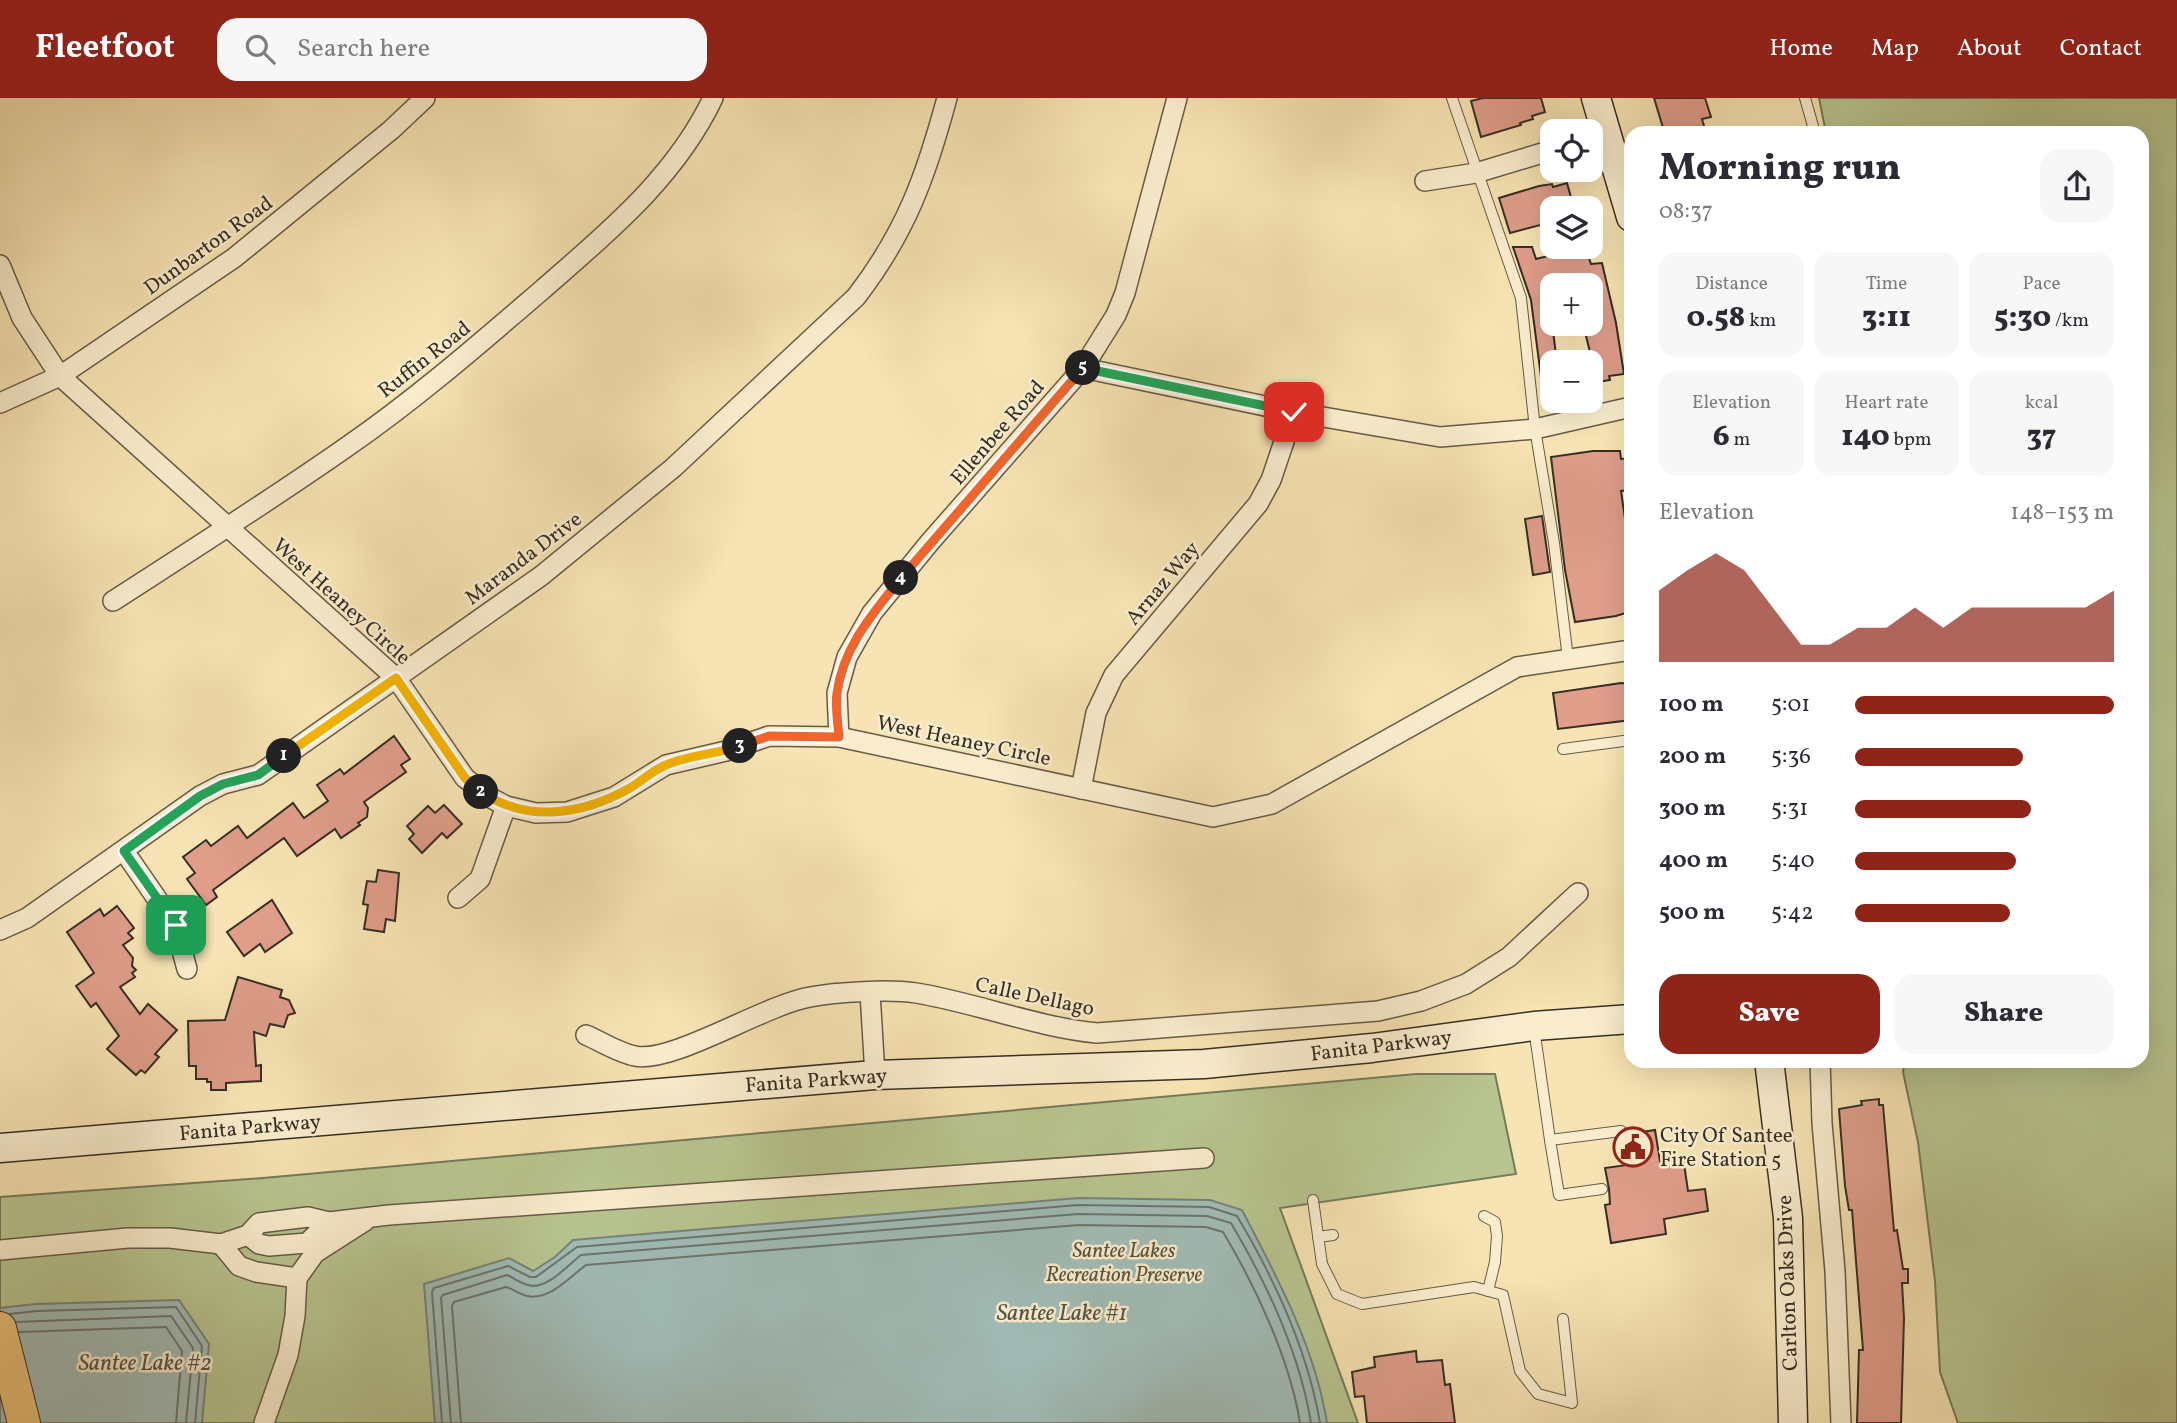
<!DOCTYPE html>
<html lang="en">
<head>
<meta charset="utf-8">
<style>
  body { margin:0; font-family:Vollkorn,serif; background:#f7f7f7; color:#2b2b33; height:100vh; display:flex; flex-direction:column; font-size:26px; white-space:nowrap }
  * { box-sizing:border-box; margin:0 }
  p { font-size:23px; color:#7c7c81 }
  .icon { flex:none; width:38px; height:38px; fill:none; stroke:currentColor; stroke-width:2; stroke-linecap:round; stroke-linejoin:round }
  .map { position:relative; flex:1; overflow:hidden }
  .details { position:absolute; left:1624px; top:28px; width:525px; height:942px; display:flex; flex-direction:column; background:#fff; border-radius:21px; box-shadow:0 7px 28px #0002 }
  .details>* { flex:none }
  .fabs { position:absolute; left:1540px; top:21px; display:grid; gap:14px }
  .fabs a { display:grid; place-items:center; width:63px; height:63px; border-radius:14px; background:#fff; box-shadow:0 7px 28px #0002; font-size:35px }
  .pin { position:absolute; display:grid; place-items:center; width:60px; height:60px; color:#fff; margin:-30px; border-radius:14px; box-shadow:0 4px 10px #0006 }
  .km { position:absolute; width:35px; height:35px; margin:-18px; border-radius:50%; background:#222; color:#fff; font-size:19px; line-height:35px; text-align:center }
  .round { display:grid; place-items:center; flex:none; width:74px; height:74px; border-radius:21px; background:#f7f7f7 }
  .overview { display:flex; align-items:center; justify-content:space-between; height:119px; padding:0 35px }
  h1 { font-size:38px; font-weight:800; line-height:52px }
  .metrics { display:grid; grid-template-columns:repeat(3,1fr); gap:10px; height:119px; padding:7px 35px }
  .metrics div { display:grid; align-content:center; border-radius:18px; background:#f7f7f7; text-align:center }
  .metrics b { font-size:30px; font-weight:800 }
  .metrics small { font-size:19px; font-weight:400 }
  .metrics p { font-size:19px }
  .chart { height:196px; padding:14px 35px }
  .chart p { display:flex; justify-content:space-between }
  .chart svg { width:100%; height:126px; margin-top:7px; fill:#8f2418; opacity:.7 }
  .action { display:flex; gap:14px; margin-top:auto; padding:14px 35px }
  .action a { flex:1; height:80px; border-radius:21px; background:#8f2418; color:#fff; font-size:28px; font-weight:800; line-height:80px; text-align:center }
  .action a+a { background:#f7f7f7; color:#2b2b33 }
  ul { padding:0 35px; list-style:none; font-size:23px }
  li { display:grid; grid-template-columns:112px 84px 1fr; align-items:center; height:52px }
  li i { height:18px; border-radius:9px; background:#8f2418 }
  header { display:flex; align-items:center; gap:42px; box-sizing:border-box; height:98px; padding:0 35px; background:#8f2418; color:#fff }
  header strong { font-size:33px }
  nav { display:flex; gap:38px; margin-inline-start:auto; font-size:24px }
  .search { width:490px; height:63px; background:#f7f7f7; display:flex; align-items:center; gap:18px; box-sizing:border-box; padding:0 24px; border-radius:21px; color:#7c7c81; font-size:26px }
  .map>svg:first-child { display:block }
  .green { fill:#b8c590; stroke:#767a5a; stroke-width:2 }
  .water { fill:#a1bcb7; stroke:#76837c; stroke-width:2 }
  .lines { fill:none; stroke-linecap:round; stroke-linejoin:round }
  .shore { stroke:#6b756e; stroke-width:2 }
  .building { fill:#df9d8a; stroke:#352e24; stroke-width:2 }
  .lane-casing { stroke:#665b48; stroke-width:12 }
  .street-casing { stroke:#665b48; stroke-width:22 }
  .secondary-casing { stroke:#352e24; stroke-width:31 }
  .primary-casing { stroke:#352e24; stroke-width:34 }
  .lane { stroke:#faedce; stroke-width:10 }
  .street { stroke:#faedce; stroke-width:19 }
  .secondary { stroke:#faedce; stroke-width:28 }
  .primary { stroke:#ecc27a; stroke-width:32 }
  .split-1-casing { stroke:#fff; stroke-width:14 }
  .split-2-casing { stroke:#fff; stroke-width:14 }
  .split-3-casing { stroke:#fff; stroke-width:14 }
  .split-4-casing { stroke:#fff; stroke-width:14 }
  .split-5-casing { stroke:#fff; stroke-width:14 }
  .split-6-casing { stroke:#fff; stroke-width:14 }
  .split-1 { stroke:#22a559; stroke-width:9 }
  .split-2 { stroke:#f5b400; stroke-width:9 }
  .split-3 { stroke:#f5b400; stroke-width:9 }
  .split-4 { stroke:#f0652b; stroke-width:9 }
  .split-5 { stroke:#f0652b; stroke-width:9 }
  .split-6 { stroke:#22a559; stroke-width:9 }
  .labels { text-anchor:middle; stroke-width:5; stroke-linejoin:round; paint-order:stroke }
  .street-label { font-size:21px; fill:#352e24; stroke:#faedce }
  .poi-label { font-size:21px; fill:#352e24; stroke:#faedce; text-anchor:start }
  .park-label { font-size:21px; font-style:italic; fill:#56543f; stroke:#faedce }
  .water-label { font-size:23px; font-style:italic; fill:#505249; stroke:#faedce }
</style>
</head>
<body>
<header>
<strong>Fleetfoot</strong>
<div class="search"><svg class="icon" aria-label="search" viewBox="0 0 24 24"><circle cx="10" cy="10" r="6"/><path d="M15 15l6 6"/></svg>Search here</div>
<nav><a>Home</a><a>Map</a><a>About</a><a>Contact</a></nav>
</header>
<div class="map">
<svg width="2177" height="1325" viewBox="0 0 2177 1325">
  <rect width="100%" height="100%" fill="#f7e3b3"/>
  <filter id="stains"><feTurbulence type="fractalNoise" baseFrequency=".00286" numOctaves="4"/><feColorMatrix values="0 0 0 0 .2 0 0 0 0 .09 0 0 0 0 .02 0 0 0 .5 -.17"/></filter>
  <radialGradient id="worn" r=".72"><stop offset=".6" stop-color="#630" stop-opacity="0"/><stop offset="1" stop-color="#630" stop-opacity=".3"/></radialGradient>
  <!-- green -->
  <g class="green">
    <polygon points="1819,0 2177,0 2177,1325 1958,1325 1940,1274 1935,1183 1918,1044 1903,974 1905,962 2142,962 2142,35 1826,35"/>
    <polygon points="1416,976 1495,976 1516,1076 1280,1110 1358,1325 0,1325 0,1099 263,1080"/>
  </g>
  <!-- water -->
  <g class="water">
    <path d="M1078,1100L1210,1102L1242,1112C1277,1179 1315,1249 1327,1325H435L424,1186L509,1160L533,1173L555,1159L573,1142Z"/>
    <polygon points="179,1202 209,1246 202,1325 0,1325 0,1210 36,1206"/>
  </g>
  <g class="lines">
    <!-- shore -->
    <g class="shore">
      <polyline points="9,1216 37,1213 176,1209 202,1248 195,1325"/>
      <polyline points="16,1224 171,1218 193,1250 186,1325"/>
      <polyline points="19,1234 166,1229 182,1253 176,1325"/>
      <path d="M442,1325L432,1194L434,1190L508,1168L530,1179H536L577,1149L1078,1107L1209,1109L1237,1118C1274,1180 1308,1253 1320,1325"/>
      <path d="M451,1325L441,1200L443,1197L507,1177C514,1180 520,1185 528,1187C546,1193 568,1167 581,1157L1078,1116L1207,1118L1231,1125C1266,1184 1300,1257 1311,1325"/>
      <path d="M461,1325L452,1208L454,1204L506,1189C513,1191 519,1196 527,1198C549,1203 570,1179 586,1167L1079,1127L1206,1129L1223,1134C1256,1189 1290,1262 1300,1325"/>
    </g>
  </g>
  <!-- building -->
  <g class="building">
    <polygon points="1483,0 1541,0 1545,14 1532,18 1533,21 1520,25 1521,27 1481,39 1471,3"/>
    <polygon points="1654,0 1705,0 1711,19 1702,21 1706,35 1675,35 1674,30 1664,33"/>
    <polygon points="1567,85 1574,110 1552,110 1552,124 1510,135 1499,100 1539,88 1552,86 1553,89"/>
    <polygon points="1513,149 1532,149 1536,161 1564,154 1563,149 1585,149 1591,166 1602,165 1616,225 1624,276 1609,278 1610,282 1591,285 1591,258 1583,226 1591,226 1591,187 1547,187 1557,264 1552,264 1552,302 1544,302 1531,202"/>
    <polygon points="1593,353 1620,353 1621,361 1631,360 1631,392 1621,393 1631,462 1631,510 1629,514 1616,518 1575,524 1565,472 1551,359"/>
    <polygon points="1542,418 1550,474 1533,477 1525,421"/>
    <polygon points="1621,585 1631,586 1631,622 1558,631 1553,595"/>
    <polygon points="394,638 410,661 401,667 406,674 364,704 368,710 367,719 358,725 360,727 341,740 335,731 297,758 284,740 213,792 217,799 206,807 187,781 195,775 183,759 206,742 211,748 238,728 247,740 293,705 304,720 328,703 317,687 340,671 344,676"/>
    <polygon points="444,707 462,726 447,740 442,735 422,755 409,741 414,736 407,728 428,708 435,715"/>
    <polygon points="378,772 399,775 395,823 386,821 384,834 364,831 368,807 363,806 367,783 376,784"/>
    <polygon points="272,802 292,835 265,854 260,846 244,858 227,834"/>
    <polygon points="117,808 134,830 128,835 133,840 123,847 133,860 132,868 136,872 132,875 135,879 120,889 140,916 148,906 177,932 155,956 159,959 145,975 141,972 136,977 107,951 119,938 96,905 91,909 76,888 94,875 67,834 97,813 100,811 104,818"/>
    <polygon points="238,879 282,892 280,899 289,902 295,915 288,917 284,929 270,926 266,938 254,934 256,968 261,967 261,983 226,985 226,992 211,992 211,984 207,984 207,981 196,981 196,968 189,968 188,923 225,922"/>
    <polygon points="1879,1001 1879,1007 1883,1007 1894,1133 1897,1132 1903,1171 1908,1171 1908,1185 1902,1185 1904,1220 1901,1325 1857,1325 1859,1252 1863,1252 1852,1112 1849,1112 1845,1088 1839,1011 1862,1007 1861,1003"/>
    <polygon points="1655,1032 1660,1063 1683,1059 1688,1093 1705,1091 1708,1113 1664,1121 1666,1136 1611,1145 1605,1107 1610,1106 1609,1091 1605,1070 1634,1066 1630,1036"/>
    <polygon points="1416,1253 1417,1264 1442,1262 1445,1287 1450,1286 1455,1325 1367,1325 1364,1298 1355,1299 1352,1274 1375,1269 1374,1259"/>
  </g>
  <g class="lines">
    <!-- lane casing -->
    <g class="lane-casing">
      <g id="lane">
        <polyline points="1452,0 1521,200 1535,331 1554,445 1568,561"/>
        <polyline points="1805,0 1815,35"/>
        <polyline points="1563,651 1631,642"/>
        <polyline points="1534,930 1550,1042 1621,1033"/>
        <polyline points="1550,1042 1559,1097 1602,1091"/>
        <polyline points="1313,1102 1322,1166 1337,1196 1362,1206 1474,1189 1503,1197 1520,1273 1538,1296 1572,1305 1563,1221"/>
        <polyline points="1484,1118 1495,1124 1497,1138 1495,1164 1488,1193"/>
        <polyline points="1318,1139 1333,1137"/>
      </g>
    </g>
    <!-- street casing -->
    <g class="street-casing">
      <g id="street">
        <polyline points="1425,83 1476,75 1552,52"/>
        <polyline points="0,167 22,220 60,278 396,580 465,680 491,700 506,708 536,715 567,714 614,699 666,667 726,653 769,638 839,639 1213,719 1272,706 1517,569 1631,552"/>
        <polyline points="1083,270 1294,314 1440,339 1535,331 1631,309"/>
        <polyline points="0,305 60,278 234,160 391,32 425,0"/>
        <path d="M113,503C192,452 271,402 348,348C416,301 479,246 542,192C607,135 675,80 713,0"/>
        <polyline points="839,639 837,595 847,559 872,515 930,444 1083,270 1116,217 1125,195 1177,0"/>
        <polyline points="1081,691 1096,615 1114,577 1258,406 1271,382 1294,314"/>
        <polyline points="124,753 175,827 187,871"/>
        <polyline points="458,800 480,781 506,708"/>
        <path d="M0,832L27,820L200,698L223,686L258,677L541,478L673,370L856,199C906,134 926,78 947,0"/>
        <polyline points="870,895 875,977"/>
        <path d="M586,937C602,944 619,955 635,958C672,966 764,907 810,899C836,894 890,891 916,895C977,905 1036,929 1097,935L1378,913L1421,903L1466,886L1509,859L1578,795"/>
        <polyline points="1820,962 1822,1025 1835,1173 1841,1325"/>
        <polyline points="248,1137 259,1146 269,1148 307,1145 329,1124"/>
        <polyline points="221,1146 239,1168 256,1174 297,1180 295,1218 288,1257 264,1325"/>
        <polyline points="0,1152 128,1140 170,1140 221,1146 248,1137 259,1125 308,1119 329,1124 389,1117 1204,1060"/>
        <polyline points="297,1180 315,1155 365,1123"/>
      </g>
    </g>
    <!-- secondary casing -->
    <g class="secondary-casing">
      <g id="secondary">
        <polyline points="1596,0 1631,119"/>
        <polyline points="1769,962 1788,1120 1793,1325"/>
        <polyline points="0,1050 875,977 1204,966 1372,950 1534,928 1631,921"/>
      </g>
    </g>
    <!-- primary casing -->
    <g class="primary-casing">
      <polyline id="primary" points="0,1230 24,1325"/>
    </g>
    <!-- lane -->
    <use href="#lane" class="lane"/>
    <!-- street -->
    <use href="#street" class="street"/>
    <!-- secondary -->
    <use href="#secondary" class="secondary"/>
    <!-- primary -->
    <use href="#primary" class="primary"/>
  </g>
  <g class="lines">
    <!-- split-1 casing -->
    <g class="split-1-casing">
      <polyline id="split-1" points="176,827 124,753 200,698 223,686 258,677 284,658"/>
    </g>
    <!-- split-2 casing -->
    <g class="split-2-casing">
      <polyline id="split-2" points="284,658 396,580 465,680 481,694"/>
    </g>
    <!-- split-3 casing -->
    <g class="split-3-casing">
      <path id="split-3" d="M481,694C528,725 582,717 630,690C642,683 653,672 666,667C689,657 717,656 740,648"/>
    </g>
    <!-- split-4 casing -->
    <g class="split-4-casing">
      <path id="split-4" d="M740,648L769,638L839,639C838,625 835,609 837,595C843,549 874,514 901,480"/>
    </g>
    <!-- split-5 casing -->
    <g class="split-5-casing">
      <polyline id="split-5" points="901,480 1083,270"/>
    </g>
    <!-- split-6 casing -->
    <g class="split-6-casing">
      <polyline id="split-6" points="1083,270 1294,314"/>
    </g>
    <!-- split-1 -->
    <use href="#split-1" class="split-1"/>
    <!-- split-2 -->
    <use href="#split-2" class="split-2"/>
    <!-- split-3 -->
    <use href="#split-3" class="split-3"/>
    <!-- split-4 -->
    <use href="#split-4" class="split-4"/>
    <!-- split-5 -->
    <use href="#split-5" class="split-5"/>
    <!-- split-6 -->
    <use href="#split-6" class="split-6"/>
  </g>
  <!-- icons -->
  <defs>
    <g id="civic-ring" transform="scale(2.0125)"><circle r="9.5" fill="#faedce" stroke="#8f2418" stroke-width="1.5"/><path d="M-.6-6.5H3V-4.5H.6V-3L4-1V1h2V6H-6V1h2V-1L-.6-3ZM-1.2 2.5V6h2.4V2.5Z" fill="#8f2418"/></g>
  </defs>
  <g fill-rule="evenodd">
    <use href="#civic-ring" x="1633" y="1049"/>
  </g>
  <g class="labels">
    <!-- street labels -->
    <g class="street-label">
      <text transform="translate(208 147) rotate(-36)" y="7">Dunbarton Road</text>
      <text transform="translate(424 261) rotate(-38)" y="7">Ruffin Road</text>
      <text transform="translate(997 334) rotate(-49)" y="7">Ellenbee Road</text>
      <text transform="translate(523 460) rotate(-37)" y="7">Maranda Drive</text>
      <text transform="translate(1162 485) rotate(-50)" y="7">Arnaz Way</text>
      <text transform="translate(342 503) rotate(42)" y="7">West Heaney Circle</text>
      <text transform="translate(964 642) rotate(12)" y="7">West Heaney Circle</text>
      <text transform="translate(1035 898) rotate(12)" y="7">Calle Dellago</text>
      <text transform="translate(1381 947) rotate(-7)" y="7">Fanita Parkway</text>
      <text transform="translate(816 982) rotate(-4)" y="7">Fanita Parkway</text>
      <text transform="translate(250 1029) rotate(-5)" y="7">Fanita Parkway</text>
      <text transform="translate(1787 1185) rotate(-92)" y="7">Carlton Oaks Drive</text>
    </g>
    <!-- poi labels -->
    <g class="poi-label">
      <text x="1660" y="1044">City Of Santee<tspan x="1660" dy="24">Fire Station 5</tspan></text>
    </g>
    <!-- park labels -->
    <g class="park-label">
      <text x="1124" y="1159">Santee Lakes<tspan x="1124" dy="24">Recreation Preserve</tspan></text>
    </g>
    <!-- water labels -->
    <g class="water-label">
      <text x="1062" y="1222">Santee Lake #1</text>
      <text x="145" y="1272">Santee Lake #2</text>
    </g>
  </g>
  <rect width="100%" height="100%" filter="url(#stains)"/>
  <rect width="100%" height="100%" fill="url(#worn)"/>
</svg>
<div class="fabs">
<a><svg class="icon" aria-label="locate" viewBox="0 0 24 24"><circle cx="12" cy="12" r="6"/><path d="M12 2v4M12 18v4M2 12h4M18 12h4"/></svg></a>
<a><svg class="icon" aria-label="layers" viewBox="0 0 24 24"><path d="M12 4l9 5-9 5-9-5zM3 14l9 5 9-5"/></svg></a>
<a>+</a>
<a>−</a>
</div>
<div class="pin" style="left:176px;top:827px;background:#1e9e55"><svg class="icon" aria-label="arrive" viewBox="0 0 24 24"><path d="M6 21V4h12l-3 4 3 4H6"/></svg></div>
<div class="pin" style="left:1294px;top:314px;background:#d93025"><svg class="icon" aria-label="check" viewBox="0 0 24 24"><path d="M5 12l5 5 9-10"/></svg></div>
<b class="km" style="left:284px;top:658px">1</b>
<b class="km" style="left:481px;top:694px">2</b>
<b class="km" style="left:740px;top:648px">3</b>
<b class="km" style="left:901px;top:480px">4</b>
<b class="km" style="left:1083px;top:270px">5</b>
<section class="details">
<div class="overview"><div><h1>Morning run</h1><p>08:37</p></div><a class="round"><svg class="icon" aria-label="share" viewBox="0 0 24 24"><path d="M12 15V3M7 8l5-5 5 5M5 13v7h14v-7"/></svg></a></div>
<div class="metrics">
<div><p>Distance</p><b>0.58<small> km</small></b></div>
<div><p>Time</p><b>3:11</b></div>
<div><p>Pace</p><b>5:30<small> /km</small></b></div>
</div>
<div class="metrics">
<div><p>Elevation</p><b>6<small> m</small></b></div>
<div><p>Heart rate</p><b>140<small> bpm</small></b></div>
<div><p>kcal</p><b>37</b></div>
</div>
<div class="chart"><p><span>Elevation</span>148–153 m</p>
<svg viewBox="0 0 160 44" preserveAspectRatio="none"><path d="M0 44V19L10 12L20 6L30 12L40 25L50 38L60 38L70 32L80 32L90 25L100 32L110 25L120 25L130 25L140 25L150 25L160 19V44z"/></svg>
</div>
<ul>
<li><b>100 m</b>5:01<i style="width:100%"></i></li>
<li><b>200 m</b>5:36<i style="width:65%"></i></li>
<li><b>300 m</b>5:31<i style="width:68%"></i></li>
<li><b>400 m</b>5:40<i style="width:62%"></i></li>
<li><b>500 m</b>5:42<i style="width:60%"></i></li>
</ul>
<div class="action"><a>Save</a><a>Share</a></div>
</section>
</div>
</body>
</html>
